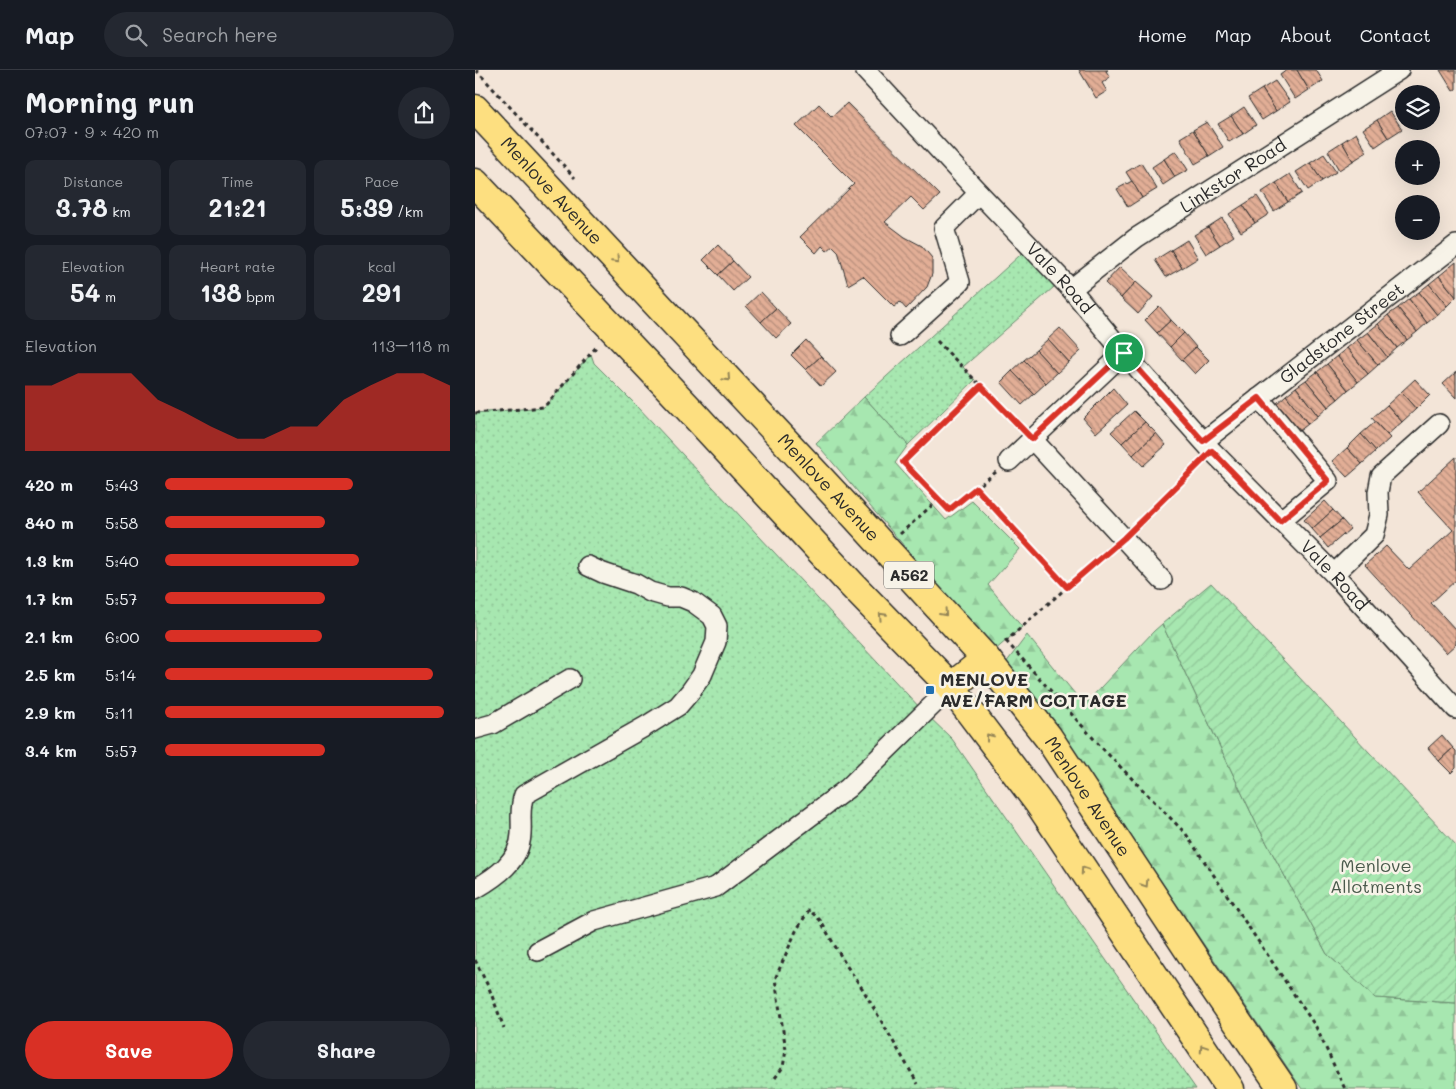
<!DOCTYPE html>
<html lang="en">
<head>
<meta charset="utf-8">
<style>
  body { margin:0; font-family:Mali,sans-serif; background:#242831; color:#f1f3f6; height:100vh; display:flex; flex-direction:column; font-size:19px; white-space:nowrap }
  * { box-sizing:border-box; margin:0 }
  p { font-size:16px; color:#9ea1a6 }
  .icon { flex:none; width:28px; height:28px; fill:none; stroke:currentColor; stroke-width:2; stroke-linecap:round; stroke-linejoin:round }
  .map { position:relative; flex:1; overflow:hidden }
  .sheet { display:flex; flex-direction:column; background:#171b24; width:475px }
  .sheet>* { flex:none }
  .buttons { position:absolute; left:920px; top:15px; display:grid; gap:10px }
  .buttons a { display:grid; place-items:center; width:45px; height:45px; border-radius:50%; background:#171b24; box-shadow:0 5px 20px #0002; font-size:25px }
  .pin { position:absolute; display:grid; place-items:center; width:42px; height:42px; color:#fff; margin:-21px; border:2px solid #fff; border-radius:50%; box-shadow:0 1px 5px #0007 }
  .round { display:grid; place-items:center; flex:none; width:52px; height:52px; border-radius:26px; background:#242831 }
  .headline { display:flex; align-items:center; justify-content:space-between; height:85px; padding:0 25px }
  h1 { font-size:28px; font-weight:800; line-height:38px }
  .figures { display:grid; grid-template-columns:repeat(3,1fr); gap:8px; height:85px; padding:5px 25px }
  .figures div { display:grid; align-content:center; border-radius:10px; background:#242831; text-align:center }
  .figures b { font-size:25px; font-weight:800 }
  .figures small { font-size:14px; font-weight:400 }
  .figures p { font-size:14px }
  .chart { height:140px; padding:10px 25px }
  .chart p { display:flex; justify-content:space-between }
  .chart svg { width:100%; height:90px; margin-top:5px; fill:#d93025; opacity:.7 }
  .cta { display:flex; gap:10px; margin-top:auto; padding:10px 25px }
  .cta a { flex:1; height:58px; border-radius:30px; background:#d93025; color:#fff; font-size:20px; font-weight:800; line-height:58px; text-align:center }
  .cta a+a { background:#242831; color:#f1f3f6 }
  ul { padding:0 25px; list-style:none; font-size:16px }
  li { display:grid; grid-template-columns:80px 60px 1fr; align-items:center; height:38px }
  li i { height:12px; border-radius:6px; background:#d93025 }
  header { display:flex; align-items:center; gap:30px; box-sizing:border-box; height:70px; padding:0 25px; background:#171b24; border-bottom:1px solid #363941 }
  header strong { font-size:24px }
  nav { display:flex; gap:28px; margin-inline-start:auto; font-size:18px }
  .search { width:350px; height:45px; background:#242831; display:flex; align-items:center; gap:12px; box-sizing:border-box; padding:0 18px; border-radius:28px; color:#9ea1a6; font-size:19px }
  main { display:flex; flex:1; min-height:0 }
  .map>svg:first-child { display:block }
  .grass { fill:url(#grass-dots); stroke:#69896e }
  .forest { fill:url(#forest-firs); stroke:#69896e }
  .garden { fill:url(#garden-furrows); stroke:#69896e }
  .building { fill:url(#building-back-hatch); stroke:#2b2b2b }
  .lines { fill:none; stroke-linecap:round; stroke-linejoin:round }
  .minor-casing { stroke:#2b2b2b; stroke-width:22 }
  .highway-casing { stroke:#2b2b2b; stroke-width:31 }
  .path { stroke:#2b2b2b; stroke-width:3; stroke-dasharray:4 4; stroke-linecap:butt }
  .minor { stroke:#f7f3e8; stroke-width:19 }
  .highway { stroke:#fddf80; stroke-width:28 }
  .oneway { stroke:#948556 }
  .route-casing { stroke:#fff; stroke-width:10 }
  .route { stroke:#d93025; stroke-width:6 }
  .poi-dot { fill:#1f6fb2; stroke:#f7f3e8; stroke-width:2 }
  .labels { text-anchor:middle; stroke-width:5; stroke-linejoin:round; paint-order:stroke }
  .shield { fill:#f7f3e8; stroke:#686764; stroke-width:1 }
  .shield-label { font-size:16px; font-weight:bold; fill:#2b2b2b }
  .street-label { font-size:18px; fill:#2b2b2b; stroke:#f7f3e8 }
  .poi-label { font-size:18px; font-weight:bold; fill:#2b2b2b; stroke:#f7f3e8; text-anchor:start }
  .park-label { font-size:18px; fill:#4a5a4c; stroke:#f7f3e8 }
</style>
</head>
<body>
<header>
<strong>Map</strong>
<div class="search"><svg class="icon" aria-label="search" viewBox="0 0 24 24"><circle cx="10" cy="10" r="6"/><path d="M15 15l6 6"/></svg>Search here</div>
<nav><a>Home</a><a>Map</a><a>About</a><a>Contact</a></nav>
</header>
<main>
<section class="sheet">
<div class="headline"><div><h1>Morning run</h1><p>07:07 · 9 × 420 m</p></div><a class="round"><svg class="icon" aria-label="share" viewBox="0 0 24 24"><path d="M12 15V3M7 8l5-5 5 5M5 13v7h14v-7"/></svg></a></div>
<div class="figures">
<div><p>Distance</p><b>3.78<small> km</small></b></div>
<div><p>Time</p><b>21:21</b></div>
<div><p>Pace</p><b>5:39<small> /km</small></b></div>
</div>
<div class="figures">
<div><p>Elevation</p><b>54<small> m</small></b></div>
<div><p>Heart rate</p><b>138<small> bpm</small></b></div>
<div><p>kcal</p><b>291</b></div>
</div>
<div class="chart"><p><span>Elevation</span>113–118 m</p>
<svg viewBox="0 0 160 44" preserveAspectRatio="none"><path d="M0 44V12L10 12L20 6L30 6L40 6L50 19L60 25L70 32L80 38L90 38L100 32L110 32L120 19L130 12L140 6L150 6L160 12V44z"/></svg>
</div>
<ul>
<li><b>420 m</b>5:43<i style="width:66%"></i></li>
<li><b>840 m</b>5:58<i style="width:56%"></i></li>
<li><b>1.3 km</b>5:40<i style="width:68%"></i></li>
<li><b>1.7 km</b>5:57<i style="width:56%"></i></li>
<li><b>2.1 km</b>6:00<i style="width:55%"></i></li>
<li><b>2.5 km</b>5:14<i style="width:94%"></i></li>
<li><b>2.9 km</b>5:11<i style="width:98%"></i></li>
<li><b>3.4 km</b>5:57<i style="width:56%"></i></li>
</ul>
<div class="cta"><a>Save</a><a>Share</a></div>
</section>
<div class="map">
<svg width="981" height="1019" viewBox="0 0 981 1019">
  <defs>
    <pattern id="grass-dots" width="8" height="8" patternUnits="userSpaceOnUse" patternTransform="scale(1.25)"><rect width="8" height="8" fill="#a7e7b0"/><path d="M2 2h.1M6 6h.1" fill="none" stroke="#90c698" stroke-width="1.8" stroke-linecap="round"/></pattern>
    <pattern id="forest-firs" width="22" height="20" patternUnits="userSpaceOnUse" patternTransform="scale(1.25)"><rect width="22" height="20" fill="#a7e7b0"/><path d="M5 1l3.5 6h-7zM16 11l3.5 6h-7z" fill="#90c698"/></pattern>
    <pattern id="garden-furrows" width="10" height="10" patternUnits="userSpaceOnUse" patternTransform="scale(1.25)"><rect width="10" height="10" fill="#a7e7b0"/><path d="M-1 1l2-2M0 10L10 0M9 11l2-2" fill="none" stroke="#90c698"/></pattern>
    <pattern id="building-back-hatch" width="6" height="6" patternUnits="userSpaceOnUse" patternTransform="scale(1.25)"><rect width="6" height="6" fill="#e2ae96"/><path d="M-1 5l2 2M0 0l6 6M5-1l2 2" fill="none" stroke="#b78e7b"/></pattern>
  </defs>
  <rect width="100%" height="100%" fill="#f3e5d8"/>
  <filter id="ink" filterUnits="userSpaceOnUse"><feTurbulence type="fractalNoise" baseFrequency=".02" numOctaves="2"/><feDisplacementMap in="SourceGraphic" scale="10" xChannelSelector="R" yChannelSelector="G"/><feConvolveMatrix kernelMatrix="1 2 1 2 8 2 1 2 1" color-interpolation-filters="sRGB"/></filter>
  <g filter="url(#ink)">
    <!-- grass -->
    <g class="grass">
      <polygon points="555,176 587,210 488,297 500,310 433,375 389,327"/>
      <polygon points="116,284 119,293 163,337 447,640 477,669 721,1019 0,1019 0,343 69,337"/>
    </g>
    <!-- forest -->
    <g class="forest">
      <polygon points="389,327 433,375 420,393 471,450 497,431 545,479 513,515 547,557 519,581 341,373"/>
      <polygon points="687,554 781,753 852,884 901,928 981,933 981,1019 827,1019 655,766 528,597 552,565 609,635 679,561"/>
    </g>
    <!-- garden -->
    <polygon class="garden" points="736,513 981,775 981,933 900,928 852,884 781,753 687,554"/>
    <!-- building -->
    <g class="building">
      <polygon points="604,0 633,0 631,1 635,7 627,13 632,21 621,28"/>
      <polygon points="812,0 822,0 834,20 820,29 805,5"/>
      <polygon points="822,0 841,0 848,11 834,20"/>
      <polygon points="965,0 981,0 981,19 978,21"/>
      <polygon points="800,11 815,32 801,41 787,19"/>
      <polygon points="787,19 801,41 787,50 773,28"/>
      <polygon points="372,33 465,125 449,140 436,127 410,152 430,167 447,176 457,188 457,204 452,217 431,239 425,232 419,237 388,206 373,215 363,181 358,176 352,181 347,176 341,183 325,167 379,114 321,56 344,34 357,47"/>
      <polygon points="769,37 781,55 768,64 756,46"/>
      <polygon points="915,41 927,59 913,68 902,50"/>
      <polygon points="756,46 768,64 754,72 743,54"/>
      <polygon points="902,50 913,68 900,77 888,59"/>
      <polygon points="732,52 748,77 734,86 718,60"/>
      <polygon points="718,60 734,86 720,94 705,68"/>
      <polygon points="881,63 892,82 878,91 867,72"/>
      <polygon points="867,72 878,91 864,100 853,81"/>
      <polygon points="701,81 713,100 700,107 689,89"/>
      <polygon points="849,84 861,102 847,111 835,93"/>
      <polygon points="689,89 700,107 688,115 677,97"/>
      <polygon points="666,93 682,119 667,128 651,102"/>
      <polygon points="835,93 847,111 833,120 821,102"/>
      <polygon points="815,104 827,123 813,132 801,113"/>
      <polygon points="657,111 667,128 653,137 642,119"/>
      <polygon points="801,113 813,132 799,141 787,122"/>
      <polygon points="782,126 794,144 780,153 768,135"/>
      <polygon points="768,135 780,153 766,162 754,144"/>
      <polygon points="747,148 759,166 745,175 733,157"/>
      <polygon points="733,157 745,175 731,184 719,165"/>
      <polygon points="712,170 723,188 707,198 696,180"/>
      <polygon points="243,175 258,191 243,205 228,190"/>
      <polygon points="696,180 707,198 691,207 680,190"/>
      <polygon points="258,191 273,207 258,221 243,205"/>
      <polygon points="981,192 981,227 964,206"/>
      <polygon points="645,197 661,212 646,228 630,213"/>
      <polygon points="964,206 981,227 972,236 954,214"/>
      <polygon points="661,212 678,227 663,244 646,228"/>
      <polygon points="954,214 972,236 962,245 944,222"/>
      <polygon points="286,222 301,238 286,252 271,236"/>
      <polygon points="944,222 962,245 952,253 934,229"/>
      <polygon points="934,229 952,253 942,262 923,238"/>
      <polygon points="684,236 696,250 682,263 670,250"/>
      <polygon points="301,238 316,254 301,268 286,252"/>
      <polygon points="923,238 942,262 932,270 913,245"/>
      <polygon points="913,245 932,270 922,278 903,254"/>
      <polygon points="696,250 709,263 695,277 682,263"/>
      <polygon points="903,254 922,278 912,287 893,262"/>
      <polygon points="585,258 606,281 594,292 573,269"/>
      <polygon points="893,262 912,287 903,295 882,270"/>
      <polygon points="709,263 721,277 707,290 695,277"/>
      <polygon points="573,269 594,292 582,303 561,280"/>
      <polygon points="331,270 346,286 331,300 316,285"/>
      <polygon points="882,270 903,295 893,304 872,278"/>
      <polygon points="721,277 734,290 720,304 707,290"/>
      <polygon points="872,278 893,304 883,312 862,286"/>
      <polygon points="561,280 582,303 571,313 549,290"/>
      <polygon points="346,286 361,302 346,316 331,300"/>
      <polygon points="862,286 883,312 873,320 852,294"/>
      <polygon points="549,290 571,313 559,324 537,301"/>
      <polygon points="852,294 873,320 863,329 842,302"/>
      <polygon points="537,301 559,324 547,335 526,312"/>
      <polygon points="842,302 863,329 853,337 831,310"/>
      <polygon points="981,302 981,328 968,314"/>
      <polygon points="940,309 955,325 941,339 926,322"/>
      <polygon points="831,310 853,337 843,346 821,317"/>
      <polygon points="821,317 843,346 833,354 811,325"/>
      <polygon points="638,318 652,335 621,363 608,348"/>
      <polygon points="926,322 941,339 927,352 912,335"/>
      <polygon points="811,325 833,354 823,362 801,334"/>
      <polygon points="912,335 927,352 912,365 897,348"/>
      <polygon points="659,341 670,352 647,373 636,362"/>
      <polygon points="670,352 681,363 658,385 647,373"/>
      <polygon points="900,352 915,368 901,381 886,364"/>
      <polygon points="681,363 691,375 668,396 658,385"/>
      <polygon points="886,364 901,381 887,394 872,378"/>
      <polygon points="872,378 887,394 872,407 857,391"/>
      <polygon points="981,387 981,510 956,533 981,560 981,574 971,583 890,495 911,476 934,500 978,460 943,422"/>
      <polygon points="850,431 858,440 837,459 829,450"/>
      <polygon points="858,440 867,450 845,468 837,459"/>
      <polygon points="867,450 875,459 853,478 845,468"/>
      <polygon points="967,665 978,678 964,691 953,678"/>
      <polygon points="978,678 981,681 981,698 976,703 964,691"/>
    </g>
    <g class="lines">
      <!-- minor casing -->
      <g class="minor-casing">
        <g id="minor">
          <path id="s1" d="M390,0L504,123L596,219L649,283L737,381L859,504L981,639"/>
          <path id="s2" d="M596,219L661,168L924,0"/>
          <polyline points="425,266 485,212 469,158 504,123"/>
          <polyline points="784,328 853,411 805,451"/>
          <polyline points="557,369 687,510"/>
          <path id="s3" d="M729,371L981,175"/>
          <polyline points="534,391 649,283"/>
          <polyline points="859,504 899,465 904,445 903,422 906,406 964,354"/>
          <polyline points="0,659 18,654 95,609"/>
          <path d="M0,819C21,807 45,791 46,764C47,750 44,738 49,725L171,656L203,636L215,622L227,605L241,572L242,556L237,546L218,532L206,527H193L175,522L161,514L128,503L113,496"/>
          <polyline points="63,881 119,851 241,817 373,718 476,617"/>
        </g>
      </g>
      <!-- highway casing -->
      <g class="highway-casing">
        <g id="highway">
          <path id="s4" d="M0,39L381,447L511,589L573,667L727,900L808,1019"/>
          <polyline points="0,113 214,339 377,515 476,617 563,732 755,1019"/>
          <polyline points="476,617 511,589"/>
        </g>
      </g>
      <!-- path -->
      <g class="path">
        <polyline points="1,0 100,108"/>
        <polyline points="462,271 545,356"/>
        <polyline points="506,316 428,392 474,440 521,402"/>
        <polyline points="0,343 69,337 123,275"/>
        <polyline points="501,418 593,517"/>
        <polyline points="661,456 724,394"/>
        <polyline points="425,464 464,429"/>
        <polyline points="531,571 627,678 711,764 841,957 870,1019"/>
        <polyline points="530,572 634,480"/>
        <polyline points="0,890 14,918 29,958"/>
        <polyline points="300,1008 308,997 311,980 300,909 321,861 334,840 345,850 371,895 387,918 443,1014"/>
      </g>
      <!-- minor -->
      <use href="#minor" class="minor"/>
      <!-- highway -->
      <use href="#highway" class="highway"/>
    </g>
    <!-- one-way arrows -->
    <defs><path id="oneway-chevron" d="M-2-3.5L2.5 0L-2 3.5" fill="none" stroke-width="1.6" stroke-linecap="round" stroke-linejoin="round" transform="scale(1.25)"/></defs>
    <g class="oneway">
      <use href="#oneway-chevron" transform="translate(141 190) rotate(47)"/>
      <use href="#oneway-chevron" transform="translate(252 308) rotate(47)"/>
      <use href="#oneway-chevron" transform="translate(469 543) rotate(48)"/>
      <use href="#oneway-chevron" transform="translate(407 546) rotate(-134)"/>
      <use href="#oneway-chevron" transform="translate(514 667) rotate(-127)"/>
      <use href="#oneway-chevron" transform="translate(609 800) rotate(-124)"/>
      <use href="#oneway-chevron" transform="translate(670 814) rotate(57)"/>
      <use href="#oneway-chevron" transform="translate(728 978) rotate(-124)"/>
    </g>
  </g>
  <g class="lines" filter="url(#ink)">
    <!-- route casing -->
    <g class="route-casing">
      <polygon id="route" points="649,283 728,371 784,328 853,411 805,451 737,381 649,468 592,517 501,418 474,440 428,392 506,316 557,369"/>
    </g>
    <!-- route -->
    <use href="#route" class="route"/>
  </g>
  <!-- markers -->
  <rect class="poi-dot" x="450" y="615" width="10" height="10" rx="2.5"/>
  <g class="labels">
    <!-- shield labels -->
    <rect class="shield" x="409" y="491.5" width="50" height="27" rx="4"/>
    <g class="shield-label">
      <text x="434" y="511">A562</text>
    </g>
    <!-- street labels -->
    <g class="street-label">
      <text dy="6" stroke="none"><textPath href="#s2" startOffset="198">Linkstor Road</textPath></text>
      <text dy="6" stroke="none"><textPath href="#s4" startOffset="112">Menlove Avenue</textPath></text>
      <text dy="6" stroke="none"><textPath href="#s1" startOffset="285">Vale Road</textPath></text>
      <text dy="6" stroke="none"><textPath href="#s3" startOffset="175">Gladstone Street</textPath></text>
      <text dy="6" stroke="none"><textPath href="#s4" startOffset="518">Menlove Avenue</textPath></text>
      <text dy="6" stroke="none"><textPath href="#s1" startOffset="690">Vale Road</textPath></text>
      <text dy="6" stroke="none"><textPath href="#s4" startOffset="922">Menlove Avenue</textPath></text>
    </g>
    <!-- poi labels -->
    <g class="poi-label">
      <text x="465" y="616">MENLOVE<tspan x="465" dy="21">AVE/FARM COTTAGE</tspan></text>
    </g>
    <!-- park labels -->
    <g class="park-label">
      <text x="901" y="802">Menlove<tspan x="901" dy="21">Allotments</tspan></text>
    </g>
  </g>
</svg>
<div class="buttons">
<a><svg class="icon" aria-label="layers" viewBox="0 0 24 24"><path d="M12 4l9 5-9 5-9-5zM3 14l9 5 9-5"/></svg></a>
<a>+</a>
<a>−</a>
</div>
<div class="pin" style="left:649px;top:283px;background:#1e9e55"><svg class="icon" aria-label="arrive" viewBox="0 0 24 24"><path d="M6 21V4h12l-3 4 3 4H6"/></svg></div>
</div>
</main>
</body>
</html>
